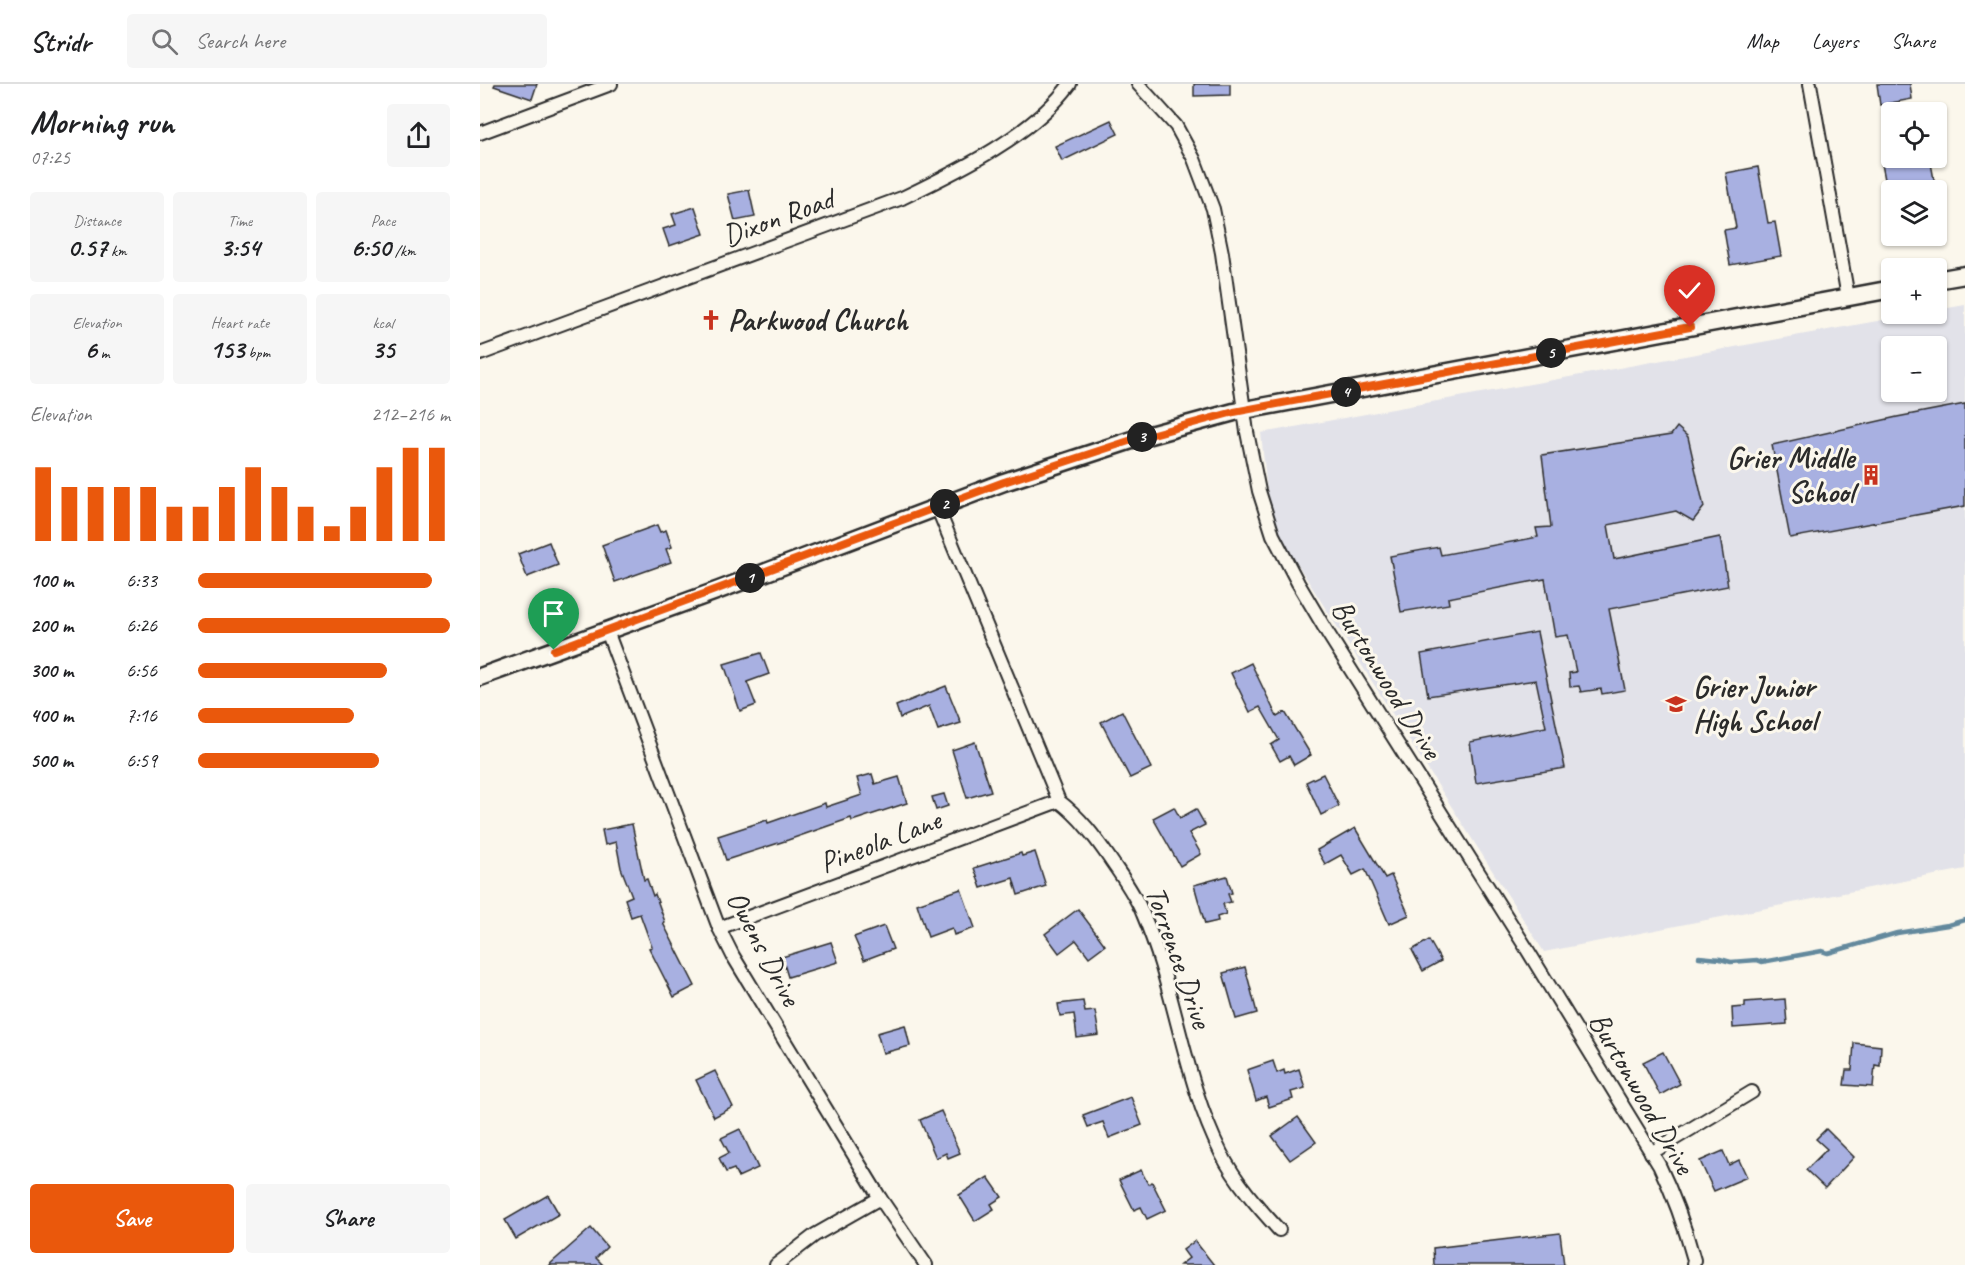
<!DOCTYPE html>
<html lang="en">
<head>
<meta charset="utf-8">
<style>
  body { margin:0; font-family:Caveat,sans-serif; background:#f6f6f6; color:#202124; height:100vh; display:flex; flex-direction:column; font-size:22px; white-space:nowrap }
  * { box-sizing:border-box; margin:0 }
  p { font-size:20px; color:#757577 }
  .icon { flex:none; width:33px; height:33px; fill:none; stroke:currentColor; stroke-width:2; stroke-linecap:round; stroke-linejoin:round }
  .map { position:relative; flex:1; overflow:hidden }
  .panel { display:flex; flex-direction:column; background:#fff; width:480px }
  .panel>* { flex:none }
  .controls { position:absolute; left:1401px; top:18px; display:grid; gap:12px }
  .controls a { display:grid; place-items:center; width:66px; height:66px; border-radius:6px; background:#fff; box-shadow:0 2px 4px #0004; font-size:30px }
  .pin { position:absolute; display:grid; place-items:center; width:51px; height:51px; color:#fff; margin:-62px -26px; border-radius:50% 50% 50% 0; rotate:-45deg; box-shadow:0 0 6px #0007 }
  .pin .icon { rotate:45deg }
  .km { position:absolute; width:30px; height:30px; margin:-15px; border-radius:50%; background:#222; color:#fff; font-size:16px; line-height:30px; text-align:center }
  .round { display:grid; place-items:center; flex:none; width:63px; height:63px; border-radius:6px; background:#f6f6f6 }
  .summary { display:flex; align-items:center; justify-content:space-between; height:102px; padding:0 30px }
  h1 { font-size:33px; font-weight:700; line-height:45px }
  .metrics { display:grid; grid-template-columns:repeat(3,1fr); gap:9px; height:102px; padding:6px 30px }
  .metrics div { display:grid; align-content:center; border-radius:6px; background:#f6f6f6; text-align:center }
  .metrics b { font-size:26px; font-weight:700 }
  .metrics small { font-size:16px; font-weight:400 }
  .metrics p { font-size:16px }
  .chart { height:168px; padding:12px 30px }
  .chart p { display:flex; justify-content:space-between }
  .chart svg { width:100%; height:108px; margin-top:6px; stroke:#ea580c; stroke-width:6 }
  .action { display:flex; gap:12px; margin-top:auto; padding:12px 30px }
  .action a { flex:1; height:69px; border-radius:6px; background:#ea580c; color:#fff; font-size:24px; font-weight:700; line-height:69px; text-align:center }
  .action a+a { background:#f6f6f6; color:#202124 }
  ul { padding:0 30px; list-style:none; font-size:20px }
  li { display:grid; grid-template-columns:96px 72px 1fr; align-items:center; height:45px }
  li i { height:15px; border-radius:8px; background:#ea580c }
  header { display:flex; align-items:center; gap:36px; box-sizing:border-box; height:84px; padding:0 30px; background:#fff; border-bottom:2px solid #e0e0e0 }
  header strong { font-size:28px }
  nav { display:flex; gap:33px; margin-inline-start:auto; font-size:21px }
  .search { width:420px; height:54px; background:#f6f6f6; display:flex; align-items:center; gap:15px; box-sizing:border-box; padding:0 21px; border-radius:6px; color:#757577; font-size:22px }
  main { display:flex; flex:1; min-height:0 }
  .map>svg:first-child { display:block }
  .built { fill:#e2e2e9; fill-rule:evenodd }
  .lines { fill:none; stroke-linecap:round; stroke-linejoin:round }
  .stream { stroke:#63899d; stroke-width:4.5 }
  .building { fill:#a8b0e1; stroke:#2b2b2b; stroke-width:1.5 }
  .minor-casing { stroke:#2b2b2b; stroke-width:16 }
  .secondary-casing { stroke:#2b2b2b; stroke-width:21 }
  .minor { stroke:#fbf7ec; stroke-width:12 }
  .secondary { stroke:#fbf7ec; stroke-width:16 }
  .route-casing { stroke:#fff; stroke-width:12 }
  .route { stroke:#ea580c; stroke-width:8 }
  .labels { text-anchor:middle; stroke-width:6; stroke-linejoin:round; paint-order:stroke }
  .street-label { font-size:30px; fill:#2b2b2b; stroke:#fbf7ec }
  .poi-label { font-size:30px; font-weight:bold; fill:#2b2b2b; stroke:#fbf7ec; text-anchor:start }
</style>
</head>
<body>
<header>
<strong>Stridr</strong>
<div class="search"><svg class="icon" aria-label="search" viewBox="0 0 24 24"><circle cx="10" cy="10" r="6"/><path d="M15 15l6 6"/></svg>Search here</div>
<nav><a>Map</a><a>Layers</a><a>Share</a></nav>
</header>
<main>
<section class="panel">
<div class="summary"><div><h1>Morning run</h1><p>07:25</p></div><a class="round"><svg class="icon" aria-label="share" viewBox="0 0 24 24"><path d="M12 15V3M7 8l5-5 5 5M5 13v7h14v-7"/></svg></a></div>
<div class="metrics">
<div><p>Distance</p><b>0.57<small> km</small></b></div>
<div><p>Time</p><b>3:54</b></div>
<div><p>Pace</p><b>6:50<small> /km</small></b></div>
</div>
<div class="metrics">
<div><p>Elevation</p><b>6<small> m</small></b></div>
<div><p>Heart rate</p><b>153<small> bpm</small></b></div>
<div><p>kcal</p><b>35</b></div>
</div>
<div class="chart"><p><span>Elevation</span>212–216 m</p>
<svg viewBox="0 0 160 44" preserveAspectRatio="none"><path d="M5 44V14M15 44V22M25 44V22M35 44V22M45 44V22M55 44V30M65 44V30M75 44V22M85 44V14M95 44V22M105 44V30M115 44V38M125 44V30M135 44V14M145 44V6M155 44V6"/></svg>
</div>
<ul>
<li><b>100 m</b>6:33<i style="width:93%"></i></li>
<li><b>200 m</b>6:26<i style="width:100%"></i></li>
<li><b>300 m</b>6:56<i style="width:75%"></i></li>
<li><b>400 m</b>7:16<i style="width:62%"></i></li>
<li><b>500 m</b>6:59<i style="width:72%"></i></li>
</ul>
<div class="action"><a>Save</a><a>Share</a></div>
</section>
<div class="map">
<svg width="1485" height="1181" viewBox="0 0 1485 1181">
  <rect width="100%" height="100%" fill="#fbf7ec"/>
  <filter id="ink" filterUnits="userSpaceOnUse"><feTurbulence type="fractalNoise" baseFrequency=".0167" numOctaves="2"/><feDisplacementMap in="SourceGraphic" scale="12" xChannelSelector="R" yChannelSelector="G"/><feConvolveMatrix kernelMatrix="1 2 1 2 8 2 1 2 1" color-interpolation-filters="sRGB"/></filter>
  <g filter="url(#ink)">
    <!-- built -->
    <path class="built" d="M1485,221V785L1064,868L802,456L787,407L781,349L1436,230H1456L1457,226ZM1412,262H1456V308H1412Z"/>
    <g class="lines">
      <!-- stream -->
      <polyline class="stream" points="1219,873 1240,875 1251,878 1277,876 1282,878 1342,867 1348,869 1417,849 1468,841 1485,836"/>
    </g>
    <!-- building -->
    <g class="building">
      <polygon points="15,0 57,0 52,15 14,2"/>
      <polygon points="714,0 750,0 750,11 714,12"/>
      <polygon points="1397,0 1430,0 1432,15 1400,21"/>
      <polygon points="631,36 638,50 582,77 575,62"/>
      <polygon points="1432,74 1450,74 1456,106 1407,106 1402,80"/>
      <polygon points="1278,83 1288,139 1295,138 1301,172 1250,181 1244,146 1256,144 1246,89"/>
      <polygon points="269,106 275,133 255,137 248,110"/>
      <polygon points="215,123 224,150 189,162 183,145 196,141 192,130"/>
      <polygon points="1485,320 1485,422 1310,454 1292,361 1417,333"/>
      <polygon points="1197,343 1208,353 1224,423 1213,437 1196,427 1128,441 1134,475 1240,453 1248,502 1129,525 1145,606 1122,610 1121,605 1101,608 1099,602 1090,603 1089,589 1096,588 1088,551 1075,553 1065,495 968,514 969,520 921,528 910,472 959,463 961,471 1058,453 1056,444 1071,443 1062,371 1191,351"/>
      <polygon points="177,441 180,448 186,446 192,463 186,465 191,478 135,498 122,461"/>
      <polygon points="69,458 78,481 47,493 38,470"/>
      <polygon points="1057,548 1085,684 996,699 990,658 1066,643 1056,596 948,612 941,570"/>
      <polygon points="281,569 289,590 267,598 276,621 260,627 244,580"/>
      <polygon points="771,579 797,633 805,628 831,671 814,681 809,672 800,677 791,661 799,656 780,623 770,628 751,589"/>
      <polygon points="466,602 481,639 458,646 449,622 420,634 416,622"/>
      <polygon points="642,627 671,684 650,694 621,638"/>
      <polygon points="495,658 511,707 487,714 472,666"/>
      <polygon points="392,690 395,700 419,693 427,719 372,737 371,734 308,756 246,776 238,752 287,736 288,739 345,719 346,723 382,711 377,694"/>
      <polygon points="843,690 859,722 841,731 826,698"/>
      <polygon points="464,710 468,722 456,726 452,713"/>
      <polygon points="694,723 700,734 716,725 725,741 709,749 721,770 700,782 673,734"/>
      <polygon points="152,740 164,796 167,795 173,812 175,810 185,838 183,839 215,902 194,913 169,864 172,863 160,830 151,833 145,815 152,812 141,784 136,758 125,761 122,746"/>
      <polygon points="875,744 905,794 911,791 929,831 909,840 885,785 873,791 861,771 845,780 837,766"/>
      <polygon points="555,768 566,802 538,811 533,794 501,804 494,784 541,769 542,772"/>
      <polygon points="747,792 752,809 748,810 751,818 743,820 746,830 737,833 738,837 725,840 714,801"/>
      <polygon points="481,805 495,844 474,851 472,844 448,853 437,820"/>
      <polygon points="598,825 625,861 609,873 596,856 579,869 565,850"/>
      <polygon points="404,842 413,865 384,876 374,853"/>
      <polygon points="949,856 961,877 943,887 932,866"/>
      <polygon points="351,858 358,878 308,893 302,873"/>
      <polygon points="765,883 777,929 756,935 743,889"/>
      <polygon points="1305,915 1307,940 1253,944 1252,924 1265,923 1265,918"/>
      <polygon points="603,917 605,928 615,927 619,951 597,954 594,930 580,932 578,920"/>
      <polygon points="425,941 430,962 403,969 397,949"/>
      <polygon points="1374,959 1401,962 1400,982 1395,981 1393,1003 1364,1001 1366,986 1372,986"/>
      <polygon points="1183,968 1200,1000 1180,1011 1163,978"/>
      <polygon points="793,977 797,989 804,986 805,990 819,985 825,1004 811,1008 813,1015 789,1023 786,1013 776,1017 767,986"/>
      <polygon points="235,987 253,1023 234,1033 216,996"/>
      <polygon points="651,1013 662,1041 629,1054 623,1038 608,1043 603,1031"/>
      <polygon points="461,1027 480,1069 468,1074 466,1069 456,1074 440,1036"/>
      <polygon points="818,1033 836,1058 810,1076 792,1052"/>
      <polygon points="260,1045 278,1084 258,1093 254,1085 246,1088 239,1074 249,1069 241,1054"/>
      <polygon points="1346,1045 1374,1073 1345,1104 1326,1086 1347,1065 1336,1055"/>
      <polygon points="1243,1067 1249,1081 1259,1076 1267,1093 1234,1107 1220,1077"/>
      <polygon points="661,1086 668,1100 672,1098 686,1126 667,1135 661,1123 654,1126 639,1096"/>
      <polygon points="508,1093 522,1113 511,1120 514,1125 495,1137 479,1111"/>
      <polygon points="68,1111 79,1130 36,1155 25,1136"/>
      <polygon points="111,1144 127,1163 116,1174 123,1181 69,1181"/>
      <polygon points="1080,1149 1084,1181 954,1181 953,1164"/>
      <polygon points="715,1157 734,1181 700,1181 709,1174 703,1166"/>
    </g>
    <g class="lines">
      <!-- minor casing -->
      <g class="minor-casing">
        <g id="minor">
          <path d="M658,0L696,42L714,75L733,125L742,169L767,348L779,407L793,451L818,499L847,548L1045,862L1179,1081C1194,1112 1205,1143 1214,1176L1213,1181"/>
          <polyline points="1330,0 1368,213"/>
          <polyline points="0,49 131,0"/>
          <path d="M0,270L422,114C478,87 553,51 590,0"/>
          <path d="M457,423L579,717C600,733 615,753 630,775C642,793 655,810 663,830C696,907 703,994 741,1069C756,1098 777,1122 799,1146"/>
          <polyline points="127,547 239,844 253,872 400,1114 446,1181"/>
          <polyline points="239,844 579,717"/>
          <polyline points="1171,1069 1272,1008"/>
          <polyline points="296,1181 335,1151 400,1114"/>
        </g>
      </g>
      <!-- secondary casing -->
      <g class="secondary-casing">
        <g id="secondary">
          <polyline points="1456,196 1485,191"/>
          <polyline points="0,593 239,506 524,398 655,355 754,328 1412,205"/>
        </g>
      </g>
      <!-- minor -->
      <use href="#minor" class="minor"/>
      <!-- secondary -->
      <use href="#secondary" class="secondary"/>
    </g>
  </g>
  <g class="lines" filter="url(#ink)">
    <!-- route casing -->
    <g class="route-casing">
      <polyline id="route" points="74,566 524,398 655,355 754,328 1210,243"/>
    </g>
    <!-- route -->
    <use href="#route" class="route"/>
  </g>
  <!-- icons -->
  <defs>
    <g id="church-bare" transform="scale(1.62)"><path d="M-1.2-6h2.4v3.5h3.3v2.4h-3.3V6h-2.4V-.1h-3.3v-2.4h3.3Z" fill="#c8321e" stroke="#fbf7ec" stroke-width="2.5" paint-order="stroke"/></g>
    <g id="building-bare" transform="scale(1.62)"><path d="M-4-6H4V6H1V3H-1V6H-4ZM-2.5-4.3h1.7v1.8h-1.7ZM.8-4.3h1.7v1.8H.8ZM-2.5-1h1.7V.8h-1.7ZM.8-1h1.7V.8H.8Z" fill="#c8321e" stroke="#fbf7ec" stroke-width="2.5" paint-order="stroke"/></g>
    <g id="school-bare" transform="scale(1.62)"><path d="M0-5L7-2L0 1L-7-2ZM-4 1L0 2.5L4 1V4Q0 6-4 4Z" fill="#c8321e" stroke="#fbf7ec" stroke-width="2.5" paint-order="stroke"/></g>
  </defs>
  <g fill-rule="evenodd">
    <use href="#church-bare" x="231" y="236"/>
    <use href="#building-bare" x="1391" y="391"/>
    <use href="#school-bare" x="1196" y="620"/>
  </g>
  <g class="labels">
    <!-- street labels -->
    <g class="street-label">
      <text transform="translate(298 133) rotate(-20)" y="10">Dixon Road</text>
      <text transform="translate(907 595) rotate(58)" y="10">Burtonwood Drive</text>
      <text transform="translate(400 757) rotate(-21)" y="10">Pineola Lane</text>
      <text transform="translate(284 864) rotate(62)" y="10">Owens Drive</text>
      <text transform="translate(699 873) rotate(71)" y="10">Torrence Drive</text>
      <text transform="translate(1162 1009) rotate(60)" y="10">Burtonwood Drive</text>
    </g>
    <!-- poi labels -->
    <g class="poi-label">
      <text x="248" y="246">Parkwood Church</text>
      <text x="1374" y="384" text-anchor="end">Grier Middle<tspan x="1374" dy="34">School</tspan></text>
      <text x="1213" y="613">Grier Junior<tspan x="1213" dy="34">High School</tspan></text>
    </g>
  </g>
</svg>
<div class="controls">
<a><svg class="icon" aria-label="locate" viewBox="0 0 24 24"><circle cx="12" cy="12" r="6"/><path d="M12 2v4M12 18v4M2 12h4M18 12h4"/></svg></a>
<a><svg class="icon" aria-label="layers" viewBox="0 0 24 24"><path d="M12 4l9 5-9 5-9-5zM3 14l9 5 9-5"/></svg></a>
<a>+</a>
<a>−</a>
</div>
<div class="pin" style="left:74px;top:566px;background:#1e9e55"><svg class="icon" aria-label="arrive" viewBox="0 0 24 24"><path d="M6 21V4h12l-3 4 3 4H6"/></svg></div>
<div class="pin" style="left:1210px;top:243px;background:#d93025"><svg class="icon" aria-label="check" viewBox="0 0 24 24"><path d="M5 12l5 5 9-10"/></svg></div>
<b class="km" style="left:270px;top:494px">1</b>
<b class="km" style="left:465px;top:420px">2</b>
<b class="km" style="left:662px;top:353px">3</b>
<b class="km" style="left:866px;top:308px">4</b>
<b class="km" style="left:1071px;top:269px">5</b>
</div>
</main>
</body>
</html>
